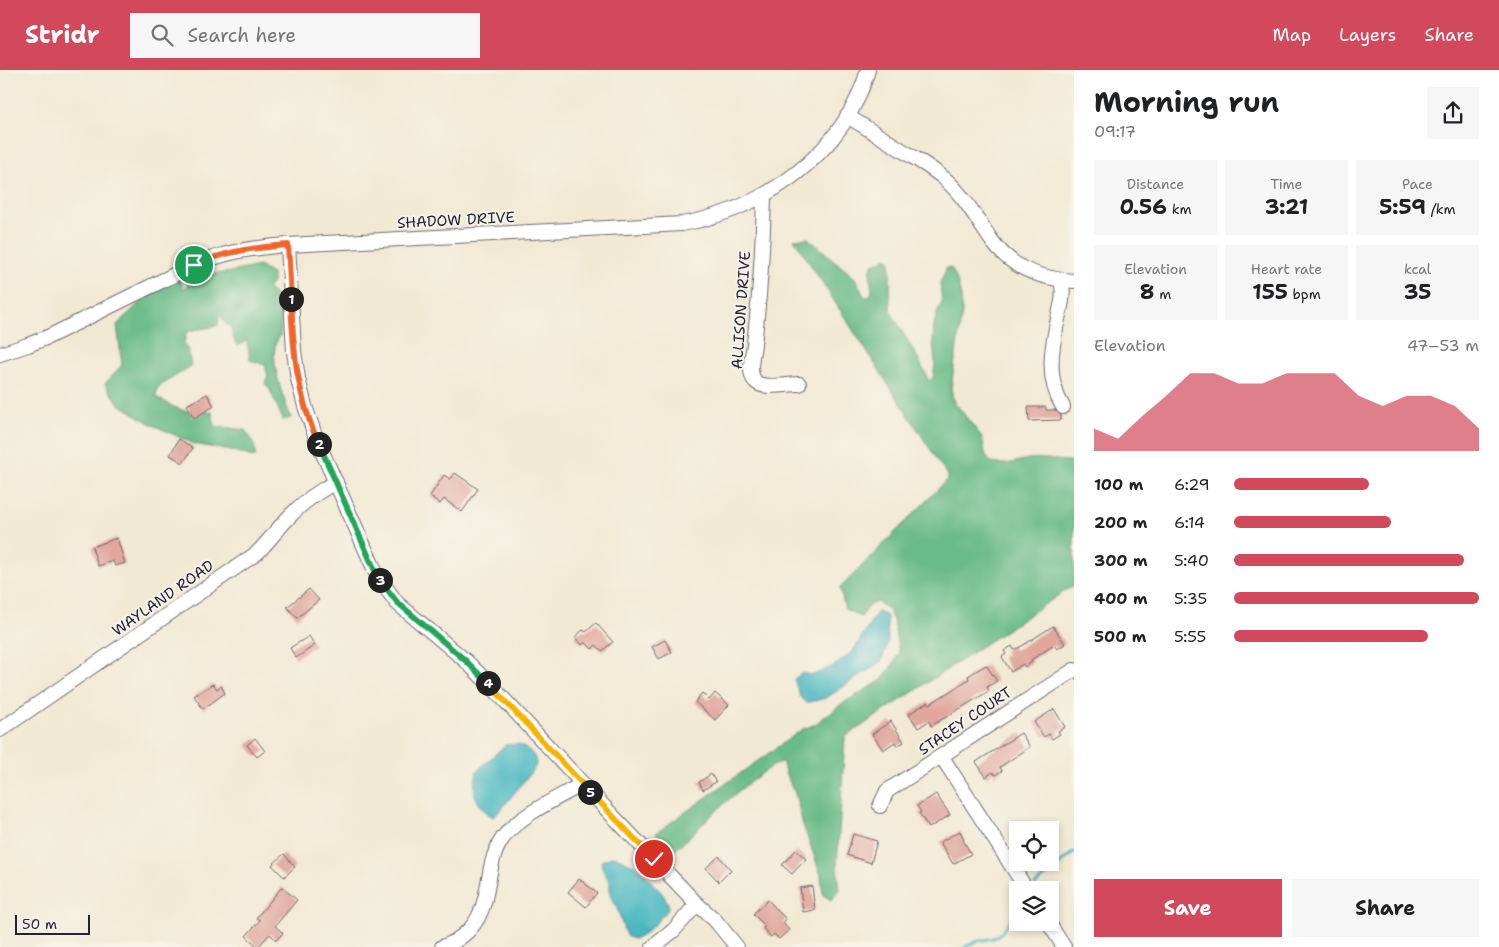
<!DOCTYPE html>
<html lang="en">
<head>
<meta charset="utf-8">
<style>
  body { margin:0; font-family:"Shantell Sans",sans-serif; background:#f6f6f6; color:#202124; height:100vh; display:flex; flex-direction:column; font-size:19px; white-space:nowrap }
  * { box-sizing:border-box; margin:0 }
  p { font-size:16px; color:#757577 }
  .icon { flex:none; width:28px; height:28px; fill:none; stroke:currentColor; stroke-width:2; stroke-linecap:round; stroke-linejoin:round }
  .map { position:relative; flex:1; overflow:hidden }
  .details { display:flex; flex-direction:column; background:#fff; width:425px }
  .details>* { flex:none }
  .controls { position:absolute; left:1009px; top:751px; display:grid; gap:10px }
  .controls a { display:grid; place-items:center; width:50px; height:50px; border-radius:0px; background:#fff; box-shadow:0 2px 8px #0003; font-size:25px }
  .scale { position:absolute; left:15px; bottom:12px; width:75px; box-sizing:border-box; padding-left:5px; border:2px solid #22223b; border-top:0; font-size:14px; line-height:18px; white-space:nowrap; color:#22223b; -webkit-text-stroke:4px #f7f3e8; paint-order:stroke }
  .pin { position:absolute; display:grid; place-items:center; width:42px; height:42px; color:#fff; margin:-21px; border:2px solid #fff; border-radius:50%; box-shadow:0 1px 5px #0007 }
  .km { position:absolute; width:25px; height:25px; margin:-12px; border-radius:50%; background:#222; color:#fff; font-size:14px; line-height:25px; text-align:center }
  .round { display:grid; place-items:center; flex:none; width:52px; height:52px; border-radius:0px; background:#f6f6f6 }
  .head { display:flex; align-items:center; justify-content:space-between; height:85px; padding:0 20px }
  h1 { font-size:28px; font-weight:700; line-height:38px }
  .stats { display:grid; grid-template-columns:repeat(3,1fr); gap:8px; height:85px; padding:5px 20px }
  .stats div { display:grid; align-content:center; border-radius:0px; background:#f6f6f6; text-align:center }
  .stats b { font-size:21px; font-weight:700 }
  .stats small { font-size:14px; font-weight:400 }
  .stats p { font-size:14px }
  .chart { height:140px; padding:10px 20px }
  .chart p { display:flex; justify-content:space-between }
  .chart svg { width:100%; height:90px; margin-top:5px; fill:#d1495b; opacity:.7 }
  .cta { display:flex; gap:10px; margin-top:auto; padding:10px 20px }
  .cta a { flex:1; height:58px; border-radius:0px; background:#d1495b; color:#fff; font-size:20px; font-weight:700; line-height:58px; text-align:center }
  .cta a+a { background:#f6f6f6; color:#202124 }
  ul { padding:0 20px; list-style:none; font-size:16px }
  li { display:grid; grid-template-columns:80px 60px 1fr; align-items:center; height:38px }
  li i { height:12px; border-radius:6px; background:#d1495b }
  header { display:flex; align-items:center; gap:30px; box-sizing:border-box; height:70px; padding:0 25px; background:#d1495b; color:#fff }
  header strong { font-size:24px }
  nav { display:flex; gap:28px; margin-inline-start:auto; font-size:18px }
  .search { width:350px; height:45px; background:#f6f6f6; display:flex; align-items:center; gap:12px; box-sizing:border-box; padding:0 18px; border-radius:0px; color:#757577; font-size:19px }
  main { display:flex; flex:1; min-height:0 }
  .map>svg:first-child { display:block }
  .forest { fill:#6abc87; stroke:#466f61 }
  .water { fill:#49b8c1; stroke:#366d7e }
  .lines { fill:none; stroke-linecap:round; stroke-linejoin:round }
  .stream { stroke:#49b8c1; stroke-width:3 }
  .building { fill:#e1a79d }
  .minor-casing { stroke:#6b6870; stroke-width:16 }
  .minor { stroke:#fff; stroke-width:14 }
  .split-1-casing { stroke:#fff; stroke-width:10 }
  .split-2-casing { stroke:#fff; stroke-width:10 }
  .split-3-casing { stroke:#fff; stroke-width:10 }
  .split-4-casing { stroke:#fff; stroke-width:10 }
  .split-5-casing { stroke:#fff; stroke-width:10 }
  .split-6-casing { stroke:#fff; stroke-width:10 }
  .split-1 { stroke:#f0652b; stroke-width:6 }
  .split-2 { stroke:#f0652b; stroke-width:6 }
  .split-3 { stroke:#22a559; stroke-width:6 }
  .split-4 { stroke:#22a559; stroke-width:6 }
  .split-5 { stroke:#f5b400; stroke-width:6 }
  .split-6 { stroke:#f5b400; stroke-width:6 }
  .labels { text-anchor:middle; stroke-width:4; stroke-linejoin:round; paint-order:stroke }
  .street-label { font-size:15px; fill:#22223b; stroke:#f7f3e8 }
</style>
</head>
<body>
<header>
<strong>Stridr</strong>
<div class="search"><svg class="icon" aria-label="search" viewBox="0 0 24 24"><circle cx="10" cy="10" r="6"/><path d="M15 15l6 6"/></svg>Search here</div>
<nav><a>Map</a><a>Layers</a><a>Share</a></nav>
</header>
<main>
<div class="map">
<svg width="1074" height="877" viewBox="0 0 1074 877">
  <rect width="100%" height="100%" fill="#f7f3e8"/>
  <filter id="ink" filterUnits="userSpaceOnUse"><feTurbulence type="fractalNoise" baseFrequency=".02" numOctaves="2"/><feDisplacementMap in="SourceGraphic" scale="10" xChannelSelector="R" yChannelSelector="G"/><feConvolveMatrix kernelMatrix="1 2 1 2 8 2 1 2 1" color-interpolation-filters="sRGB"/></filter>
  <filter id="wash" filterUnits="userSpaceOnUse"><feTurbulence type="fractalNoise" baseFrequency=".0096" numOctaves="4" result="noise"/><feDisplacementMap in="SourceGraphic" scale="20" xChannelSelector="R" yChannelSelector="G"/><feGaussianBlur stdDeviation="1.12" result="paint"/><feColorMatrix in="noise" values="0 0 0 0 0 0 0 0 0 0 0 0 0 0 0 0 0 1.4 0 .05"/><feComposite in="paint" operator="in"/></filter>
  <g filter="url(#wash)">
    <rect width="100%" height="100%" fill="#f2e9d3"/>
    <!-- forest -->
    <g class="forest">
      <path d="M808,168L855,208L865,228L872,223L870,202L872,195L887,187L890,190C892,206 888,226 891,242L919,290L929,311L933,308L935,294L933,271L934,254L938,240L942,233L940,213L947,197L952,199L957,210L961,226L962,242L951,318L953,330L981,366C985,373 983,386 990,391C1000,398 1017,391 1028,389C1041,387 1057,391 1071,391L1074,390V515L845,667L837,796L840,820L831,830L823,825L821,805L803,755L795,723L786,705L782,691C741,713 709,749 675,780L656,763L803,659L816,654L825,645L830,644L840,635L882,610L894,593L899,583L893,550L888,539L877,532L869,535L861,547L845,539L840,518L949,408L794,169Z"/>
      <path d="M259,196L273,205V213L267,218L283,232L282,235L285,242L280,246C281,253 281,259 280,266C278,269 276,272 275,276C272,300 283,326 291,348L283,350L270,320L265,313L268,307L265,295L250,290L247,271L238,276L234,270L231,257L224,252L222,246H219L218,255C208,259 198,258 187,262L184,273L189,283L191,296L157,318L156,327C180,341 184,343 212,342L215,356L245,360C251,368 257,377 255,388L237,382L194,374L151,354L119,334L105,314L122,295L117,255C133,238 157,215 180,211L184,219L193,208H196L198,210L201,204L225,203Z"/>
    </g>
    <!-- water -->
    <g class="water">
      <polygon points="878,541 887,546 888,573 881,592 826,628 806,633 800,627 794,609 802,603 813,605 834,596 853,581"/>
      <path d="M518,674C529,681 536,682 536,696L499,742L493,747C485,743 478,734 475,725C473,719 476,708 477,701L505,675Z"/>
      <polygon points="614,786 636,796 662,823 668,833 668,839 655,854 642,866 633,869 626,866 617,838 610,825 610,812 602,799 601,791"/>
    </g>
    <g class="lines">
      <!-- stream -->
      <g class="stream">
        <polyline points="1035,815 1074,782"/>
        <polyline points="965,877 978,871 994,868 1001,863 1018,840"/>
      </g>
    </g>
    <g id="blocks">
      <!-- building -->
      <g class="building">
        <polygon points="207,324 214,336 194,348 187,335"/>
        <polygon points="1028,337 1046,337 1046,340 1055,340 1061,345 1061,350 1029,351"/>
        <polygon points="179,369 193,378 183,393 170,385"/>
        <polygon points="455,403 478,419 462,442 444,429 440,434 430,426 444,405 450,409"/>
        <polygon points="117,468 125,493 115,496 113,491 98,496 92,477"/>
        <polygon points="309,519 319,530 297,548 287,537"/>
        <polygon points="596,553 613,572 602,581 596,575 592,579 585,572 582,575 575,567 583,560 586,562"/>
        <polygon points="1053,556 1065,574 1057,579 1054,575 1031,590 1032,592 1025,597 1023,594 1011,602 1002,587 1006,584 1004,581 1012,576 1014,580 1022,576"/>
        <polygon points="309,566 315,575 296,588 290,578"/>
        <polygon points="665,570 672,582 659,589 652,577"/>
        <polygon points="986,595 997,611 987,617 989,621 931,656 929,651 918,658 909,644 928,632 930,634 969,609 968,606"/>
        <polygon points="213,614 217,619 221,616 225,623 203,639 194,626"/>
        <polygon points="702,623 709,630 715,623 729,635 715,650 695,632"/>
        <polygon points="1054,639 1065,657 1058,661 1060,664 1052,669 1049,664 1044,667 1034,652"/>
        <polygon points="891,651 904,672 897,676 895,672 883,680 872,664"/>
        <polygon points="1021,663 1030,677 1000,697 1002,701 995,705 993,702 986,707 976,692"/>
        <polygon points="255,668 265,681 257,687 247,675"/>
        <polygon points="711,704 716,712 703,720 699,712"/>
        <polygon points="936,724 950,745 929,758 919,743 921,742 917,736"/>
        <polygon points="960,761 964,769 963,770 971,784 953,794 940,772"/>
        <polygon points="853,764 877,771 871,793 847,785"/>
        <polygon points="796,780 806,789 792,804 782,795"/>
        <polygon points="284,784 295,797 284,807 272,795"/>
        <polygon points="719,786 731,800 719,812 706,798"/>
        <polygon points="579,809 597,823 586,837 568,822"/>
        <polygon points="812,816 815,840 803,842 800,818"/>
        <polygon points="282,817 297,830 275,856 283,863 276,870 270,864 258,877 246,866 260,850 256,848"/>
        <polygon points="768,830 786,849 783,853 789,860 779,869 774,864 771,867 763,858 765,856 753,844"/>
      </g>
    </g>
  </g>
  <g filter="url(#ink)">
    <use href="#blocks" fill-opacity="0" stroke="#6b6870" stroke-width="1"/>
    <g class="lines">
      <!-- minor casing -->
      <g class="minor-casing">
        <g id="minor">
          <path d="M847,46C867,58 886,70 905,82C919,91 934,99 946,110C966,128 977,150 992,171C1012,199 1041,209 1074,211"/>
          <path d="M764,125C763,175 760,225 754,274C753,284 747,302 755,311C762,320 787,314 799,314"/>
          <polyline points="288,175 294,281 298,309 305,336 316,368 376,503 386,518 397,533 466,591 498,623 610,743 697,834 715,850 737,877"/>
          <path d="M1061,211C1065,224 1061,236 1058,249C1051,280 1046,309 1063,337"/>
          <path d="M0,284L28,275L48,267L194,195C228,181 252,178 288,175L682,154C764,139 844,84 868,0"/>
          <path d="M0,660L257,483C269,471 279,457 291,445C304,431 319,421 336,412"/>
          <polyline points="942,687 1027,820"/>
          <polyline points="880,736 887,721 1074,600"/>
          <polyline points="1048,852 1064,877"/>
          <path d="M442,877C453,874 462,867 470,859C495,831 482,792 506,764C522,744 560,727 582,714"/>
          <polyline points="653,877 674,860 697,834"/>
        </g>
      </g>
      <!-- minor -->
      <use href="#minor" class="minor"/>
    </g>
  </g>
  <g class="lines" filter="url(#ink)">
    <!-- split-1 casing -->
    <g class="split-1-casing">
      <path id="split-1" d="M194,195C227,181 252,178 288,175L291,229"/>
    </g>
    <!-- split-2 casing -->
    <g class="split-2-casing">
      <path id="split-2" d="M291,229C293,280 297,327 319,374"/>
    </g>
    <!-- split-3 casing -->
    <g class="split-3-casing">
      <polyline id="split-3" points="319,374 376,503 380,510"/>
    </g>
    <!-- split-4 casing -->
    <g class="split-4-casing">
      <polyline id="split-4" points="380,510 397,532 466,591 488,613"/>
    </g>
    <!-- split-5 casing -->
    <g class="split-5-casing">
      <polyline id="split-5" points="488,613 590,722"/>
    </g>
    <!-- split-6 casing -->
    <g class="split-6-casing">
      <polyline id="split-6" points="590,722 654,789"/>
    </g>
    <!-- split-1 -->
    <use href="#split-1" class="split-1"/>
    <!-- split-2 -->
    <use href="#split-2" class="split-2"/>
    <!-- split-3 -->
    <use href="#split-3" class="split-3"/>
    <!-- split-4 -->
    <use href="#split-4" class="split-4"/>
    <!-- split-5 -->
    <use href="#split-5" class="split-5"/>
    <!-- split-6 -->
    <use href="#split-6" class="split-6"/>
  </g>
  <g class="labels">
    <!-- street labels -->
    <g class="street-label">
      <text transform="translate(456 150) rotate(-3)" y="5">SHADOW DRIVE</text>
      <text transform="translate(741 240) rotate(-86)" y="5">ALLISON DRIVE</text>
      <text transform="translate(163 528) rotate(-35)" y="5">WAYLAND ROAD</text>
      <text transform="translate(965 651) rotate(-34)" y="5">STACEY COURT</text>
    </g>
  </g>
</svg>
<div class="controls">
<a><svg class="icon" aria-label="locate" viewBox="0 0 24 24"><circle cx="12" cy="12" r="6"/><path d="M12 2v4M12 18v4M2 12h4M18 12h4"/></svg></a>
<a><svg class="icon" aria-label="layers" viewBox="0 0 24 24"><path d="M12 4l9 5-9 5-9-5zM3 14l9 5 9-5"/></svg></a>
</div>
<div class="scale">50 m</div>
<div class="pin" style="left:194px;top:195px;background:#1e9e55"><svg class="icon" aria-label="arrive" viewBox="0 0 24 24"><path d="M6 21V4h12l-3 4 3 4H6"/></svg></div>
<div class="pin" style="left:654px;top:789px;background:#d93025"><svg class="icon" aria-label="check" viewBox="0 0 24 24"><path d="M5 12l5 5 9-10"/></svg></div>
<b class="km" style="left:291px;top:229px">1</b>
<b class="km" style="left:319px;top:374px">2</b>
<b class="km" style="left:380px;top:510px">3</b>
<b class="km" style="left:488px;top:613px">4</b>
<b class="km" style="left:590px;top:722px">5</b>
</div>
<section class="details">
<div class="head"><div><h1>Morning run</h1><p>09:17</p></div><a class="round"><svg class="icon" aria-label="share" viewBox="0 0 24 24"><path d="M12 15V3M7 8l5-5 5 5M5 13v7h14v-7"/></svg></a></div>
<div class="stats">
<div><p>Distance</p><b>0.56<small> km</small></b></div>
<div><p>Time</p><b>3:21</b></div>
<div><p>Pace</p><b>5:59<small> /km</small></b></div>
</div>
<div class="stats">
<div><p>Elevation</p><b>8<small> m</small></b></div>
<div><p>Heart rate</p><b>155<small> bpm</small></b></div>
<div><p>kcal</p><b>35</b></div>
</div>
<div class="chart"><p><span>Elevation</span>47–53 m</p>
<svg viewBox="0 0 160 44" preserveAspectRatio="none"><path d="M0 44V33L10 38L20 27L30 17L40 6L50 6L60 11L70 11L80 6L90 6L100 6L110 17L120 22L130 17L140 17L150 22L160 33V44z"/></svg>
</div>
<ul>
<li><b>100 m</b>6:29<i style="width:55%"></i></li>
<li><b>200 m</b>6:14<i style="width:64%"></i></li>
<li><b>300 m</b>5:40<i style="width:94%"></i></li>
<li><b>400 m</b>5:35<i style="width:100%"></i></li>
<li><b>500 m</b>5:55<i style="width:79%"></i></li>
</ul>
<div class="cta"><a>Save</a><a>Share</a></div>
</section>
</main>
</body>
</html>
